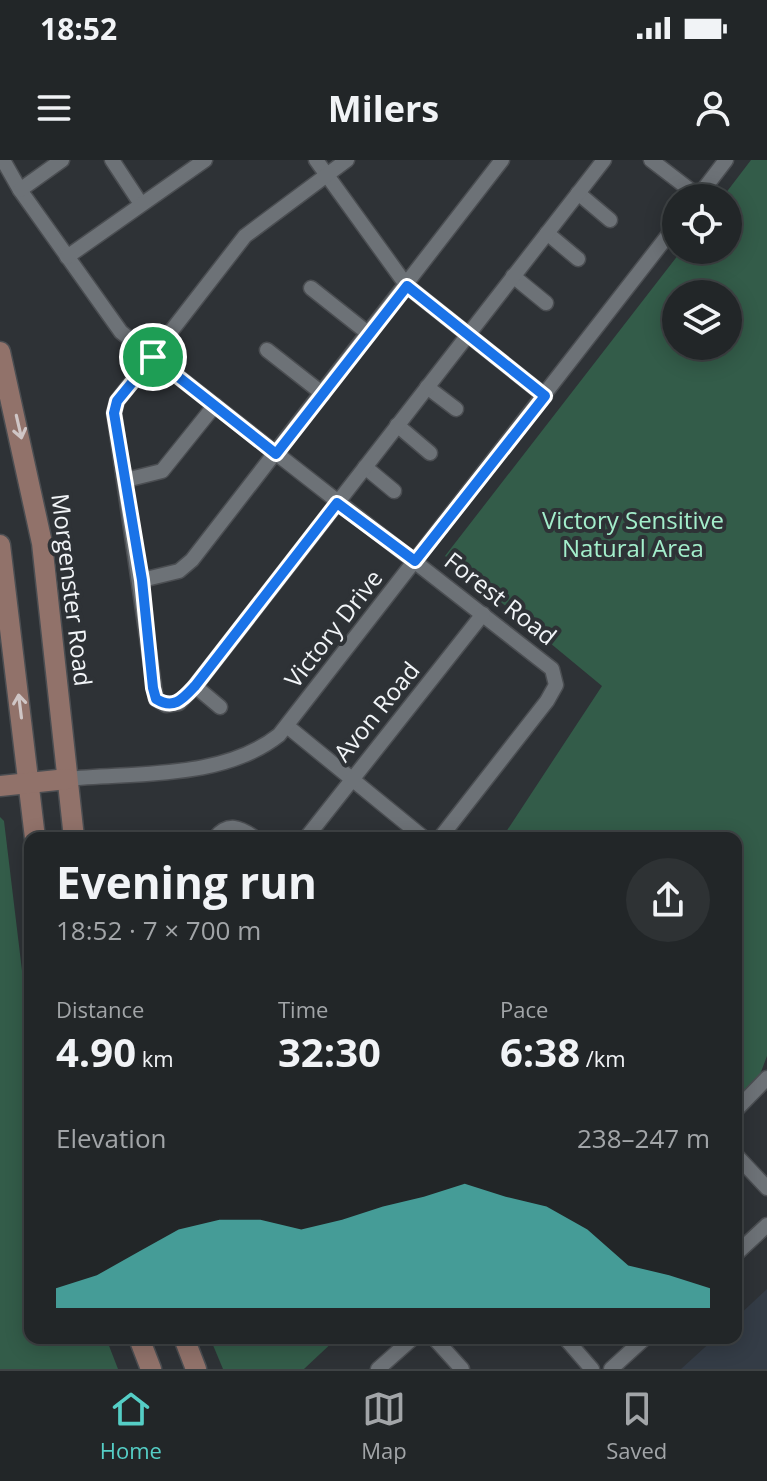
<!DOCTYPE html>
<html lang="en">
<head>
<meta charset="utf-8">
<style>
  body { margin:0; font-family:"Open Sans",sans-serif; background:#2e3234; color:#f1f3f6; height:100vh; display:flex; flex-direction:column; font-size:30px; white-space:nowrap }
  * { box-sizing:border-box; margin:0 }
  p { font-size:26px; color:#a2a5a8 }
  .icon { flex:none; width:44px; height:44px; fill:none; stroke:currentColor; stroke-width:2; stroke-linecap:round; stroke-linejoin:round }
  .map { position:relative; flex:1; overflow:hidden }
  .sheet { position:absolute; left:24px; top:672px; width:718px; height:512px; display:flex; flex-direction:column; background:#222628; border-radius:16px; box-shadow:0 4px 20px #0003,0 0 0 2px #3f4345 }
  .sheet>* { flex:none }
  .buttons { position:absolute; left:662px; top:24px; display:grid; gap:16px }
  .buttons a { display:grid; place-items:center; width:80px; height:80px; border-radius:50%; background:#222628; box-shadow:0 4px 20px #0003,0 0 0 2px #3f4345; font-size:40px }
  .pin { position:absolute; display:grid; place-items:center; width:68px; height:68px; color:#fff; margin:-34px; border:4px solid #fff; border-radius:50%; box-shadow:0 2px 8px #0007 }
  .round { display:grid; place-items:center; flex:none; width:84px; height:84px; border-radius:42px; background:#2e3234 }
  .head { display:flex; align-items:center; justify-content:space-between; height:136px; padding:0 32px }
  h1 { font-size:44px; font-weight:700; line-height:60px }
  .metrics { display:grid; grid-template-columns:repeat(3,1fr); gap:12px; height:136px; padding:8px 32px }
  .metrics div { display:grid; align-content:center }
  .metrics b { font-size:40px; font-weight:700 }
  .metrics small { font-size:22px; font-weight:400 }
  .metrics p { font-size:22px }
  .chart { height:224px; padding:16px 32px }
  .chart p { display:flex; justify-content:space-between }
  .chart svg { width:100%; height:144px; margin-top:8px; fill:#55cec6; opacity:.7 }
  .status { display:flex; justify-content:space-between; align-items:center; height:56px; padding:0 40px; background:#222628; direction:ltr }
  .status svg { height:22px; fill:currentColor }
  header { display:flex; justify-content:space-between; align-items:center; height:104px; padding:0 32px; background:#222628; font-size:36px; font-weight:700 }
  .dock { display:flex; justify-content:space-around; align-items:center; height:112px; border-top:2px solid #3f4345; background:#222628; font-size:22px; color:#a2a5a8 }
  .dock a { display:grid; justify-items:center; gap:4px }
  .dock .selected { color:#55cec6 }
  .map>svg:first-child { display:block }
  .built { fill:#343c46 }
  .grass { fill:#335c49; fill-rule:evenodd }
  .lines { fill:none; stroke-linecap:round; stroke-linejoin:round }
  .street-casing { stroke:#4b4e52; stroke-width:17 }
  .secondary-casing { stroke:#4b4e52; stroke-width:23 }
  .street { stroke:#6d7277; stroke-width:14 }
  .secondary { stroke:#91726a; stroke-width:20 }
  .oneway { stroke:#cfc6c6 }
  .route-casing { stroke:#fff; stroke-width:16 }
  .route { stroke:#1a73e8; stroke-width:10 }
  .labels { text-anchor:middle; stroke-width:8; stroke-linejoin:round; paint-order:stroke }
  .park-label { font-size:24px; fill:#a3eecb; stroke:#2e3236 }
  .street-label { font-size:24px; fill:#f1f4f7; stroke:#2e3236 }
</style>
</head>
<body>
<div class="status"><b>18:52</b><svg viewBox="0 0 49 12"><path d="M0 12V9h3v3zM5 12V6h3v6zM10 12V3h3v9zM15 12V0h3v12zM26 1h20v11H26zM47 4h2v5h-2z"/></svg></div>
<header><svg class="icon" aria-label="menu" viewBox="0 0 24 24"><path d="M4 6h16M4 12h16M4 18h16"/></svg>Milers<svg class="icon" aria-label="person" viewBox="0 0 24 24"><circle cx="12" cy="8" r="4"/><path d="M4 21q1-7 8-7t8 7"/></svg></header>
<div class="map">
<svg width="767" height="1209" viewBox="0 0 767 1209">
  <rect width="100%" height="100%" fill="#2e3236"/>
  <!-- built -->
  <polygon class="built" points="767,1129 767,1209 681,1209 715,1178 736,1178 736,1158"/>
  <!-- grass -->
  <g class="grass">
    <path d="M751,0H767V896L759,917L736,938V678H502L602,526L445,396L682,90H728V38H722ZM676,134H728V186H676Z"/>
    <polygon points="0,657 4,661 30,877 30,1178 106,1178 118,1209 0,1209"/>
    <polygon points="210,1178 337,1178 304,1209 223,1209"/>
  </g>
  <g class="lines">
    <!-- street casing -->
    <g class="street-casing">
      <g id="street">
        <polyline points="3,0 20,30 121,172 552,509 556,525 547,541 440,678"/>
        <polyline points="112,0 141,44"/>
        <polyline points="316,0 407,126 545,236"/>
        <polyline points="651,0 698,36"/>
        <polyline points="20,30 62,0"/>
        <polyline points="578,33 610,60"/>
        <polyline points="697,38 726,0"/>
        <polyline points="547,73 578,99"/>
        <polyline points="67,97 205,0"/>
        <polyline points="513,116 546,143"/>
        <polyline points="311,128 369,174"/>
        <polyline points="267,190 323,234"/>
        <polyline points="427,227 456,249"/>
        <polyline points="397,265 430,293"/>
        <polyline points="365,307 394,331"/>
        <polyline points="126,320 162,311 215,245"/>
        <polyline points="142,420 179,411 192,400 502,0"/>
        <polyline points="195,526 604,0"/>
        <polyline points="220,547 195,526 179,543 166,545 156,539 114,253 117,241 245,76 347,0"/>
        <polyline points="287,566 424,678"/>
        <path d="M67,619C136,612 222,620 279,575L676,65"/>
        <path d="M215,678C228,662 240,667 255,678"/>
        <polyline points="306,678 483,454"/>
        <polyline points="736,950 767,918"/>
        <polyline points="736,995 767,1028"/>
        <polyline points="736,1094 767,1065"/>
        <polyline points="434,1178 462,1209"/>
        <polyline points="565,1178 592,1209"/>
        <polyline points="378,1209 413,1178"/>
        <polyline points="611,1209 645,1178"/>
      </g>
    </g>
    <!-- secondary casing -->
    <g class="secondary-casing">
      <g id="secondary">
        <polyline points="0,192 42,383 74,678"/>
        <polyline points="0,385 35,678"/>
        <polyline points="0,626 67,619"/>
        <polyline points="139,1178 151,1209"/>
        <polyline points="184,1178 196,1209"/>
      </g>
    </g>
    <!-- street -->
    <use href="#street" class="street"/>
    <!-- secondary -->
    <use href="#secondary" class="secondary"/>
  </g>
  <!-- one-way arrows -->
  <defs><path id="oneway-shaft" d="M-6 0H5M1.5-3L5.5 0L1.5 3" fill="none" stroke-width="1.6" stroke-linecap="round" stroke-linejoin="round" transform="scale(2)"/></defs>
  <g class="oneway">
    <use href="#oneway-shaft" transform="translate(19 267) rotate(77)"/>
    <use href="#oneway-shaft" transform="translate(20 546) rotate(-97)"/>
  </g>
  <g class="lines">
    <!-- route casing -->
    <g class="route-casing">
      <path id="route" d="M407,126L545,236L415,401L337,343L195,526C183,539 174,550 156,539L153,528L142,420L114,253L117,241L153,197L276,294Z"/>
    </g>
    <!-- route -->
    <use href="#route" class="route"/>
  </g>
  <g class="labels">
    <!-- park labels -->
    <g class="park-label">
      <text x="633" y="369">Victory Sensitive<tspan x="633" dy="28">Natural Area</tspan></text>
    </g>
    <!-- street labels -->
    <g class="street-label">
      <text transform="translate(71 430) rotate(83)" y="8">Morgenster Road</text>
      <text transform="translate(500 439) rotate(38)" y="8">Forest Road</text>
      <text transform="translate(334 469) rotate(-52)" y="8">Victory Drive</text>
      <text transform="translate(377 552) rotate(-51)" y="8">Avon Road</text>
    </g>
  </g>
</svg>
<div class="buttons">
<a><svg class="icon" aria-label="locate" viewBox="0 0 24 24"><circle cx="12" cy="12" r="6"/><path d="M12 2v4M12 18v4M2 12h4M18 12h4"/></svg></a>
<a><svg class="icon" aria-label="layers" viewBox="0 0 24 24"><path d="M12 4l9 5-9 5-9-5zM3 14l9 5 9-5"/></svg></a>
</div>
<div class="pin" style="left:153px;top:197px;background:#1e9e55"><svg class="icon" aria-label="arrive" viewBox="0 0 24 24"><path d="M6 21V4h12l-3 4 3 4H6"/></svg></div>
<section class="sheet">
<div class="head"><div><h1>Evening run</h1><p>18:52 · 7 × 700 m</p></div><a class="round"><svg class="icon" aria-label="share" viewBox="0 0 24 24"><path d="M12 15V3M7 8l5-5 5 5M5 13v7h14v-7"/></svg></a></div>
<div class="metrics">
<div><p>Distance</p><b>4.90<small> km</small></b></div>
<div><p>Time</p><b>32:30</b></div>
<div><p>Pace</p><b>6:38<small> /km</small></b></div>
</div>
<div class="chart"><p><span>Elevation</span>238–247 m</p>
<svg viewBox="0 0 160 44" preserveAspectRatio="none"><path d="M0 44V38L10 34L20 27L30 20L40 17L50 17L60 20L70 17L80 13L90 10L100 6L110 10L120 13L130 20L140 31L150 34L160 38V44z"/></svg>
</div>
</section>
</div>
<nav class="dock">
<a class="selected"><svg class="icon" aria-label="home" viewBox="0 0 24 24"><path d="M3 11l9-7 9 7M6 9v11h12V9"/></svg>Home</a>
<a><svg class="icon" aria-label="map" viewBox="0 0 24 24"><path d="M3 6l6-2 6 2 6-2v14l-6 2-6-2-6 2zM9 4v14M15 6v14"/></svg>Map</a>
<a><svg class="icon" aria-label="saved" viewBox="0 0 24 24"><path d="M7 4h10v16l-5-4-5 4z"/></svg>Saved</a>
</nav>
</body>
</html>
